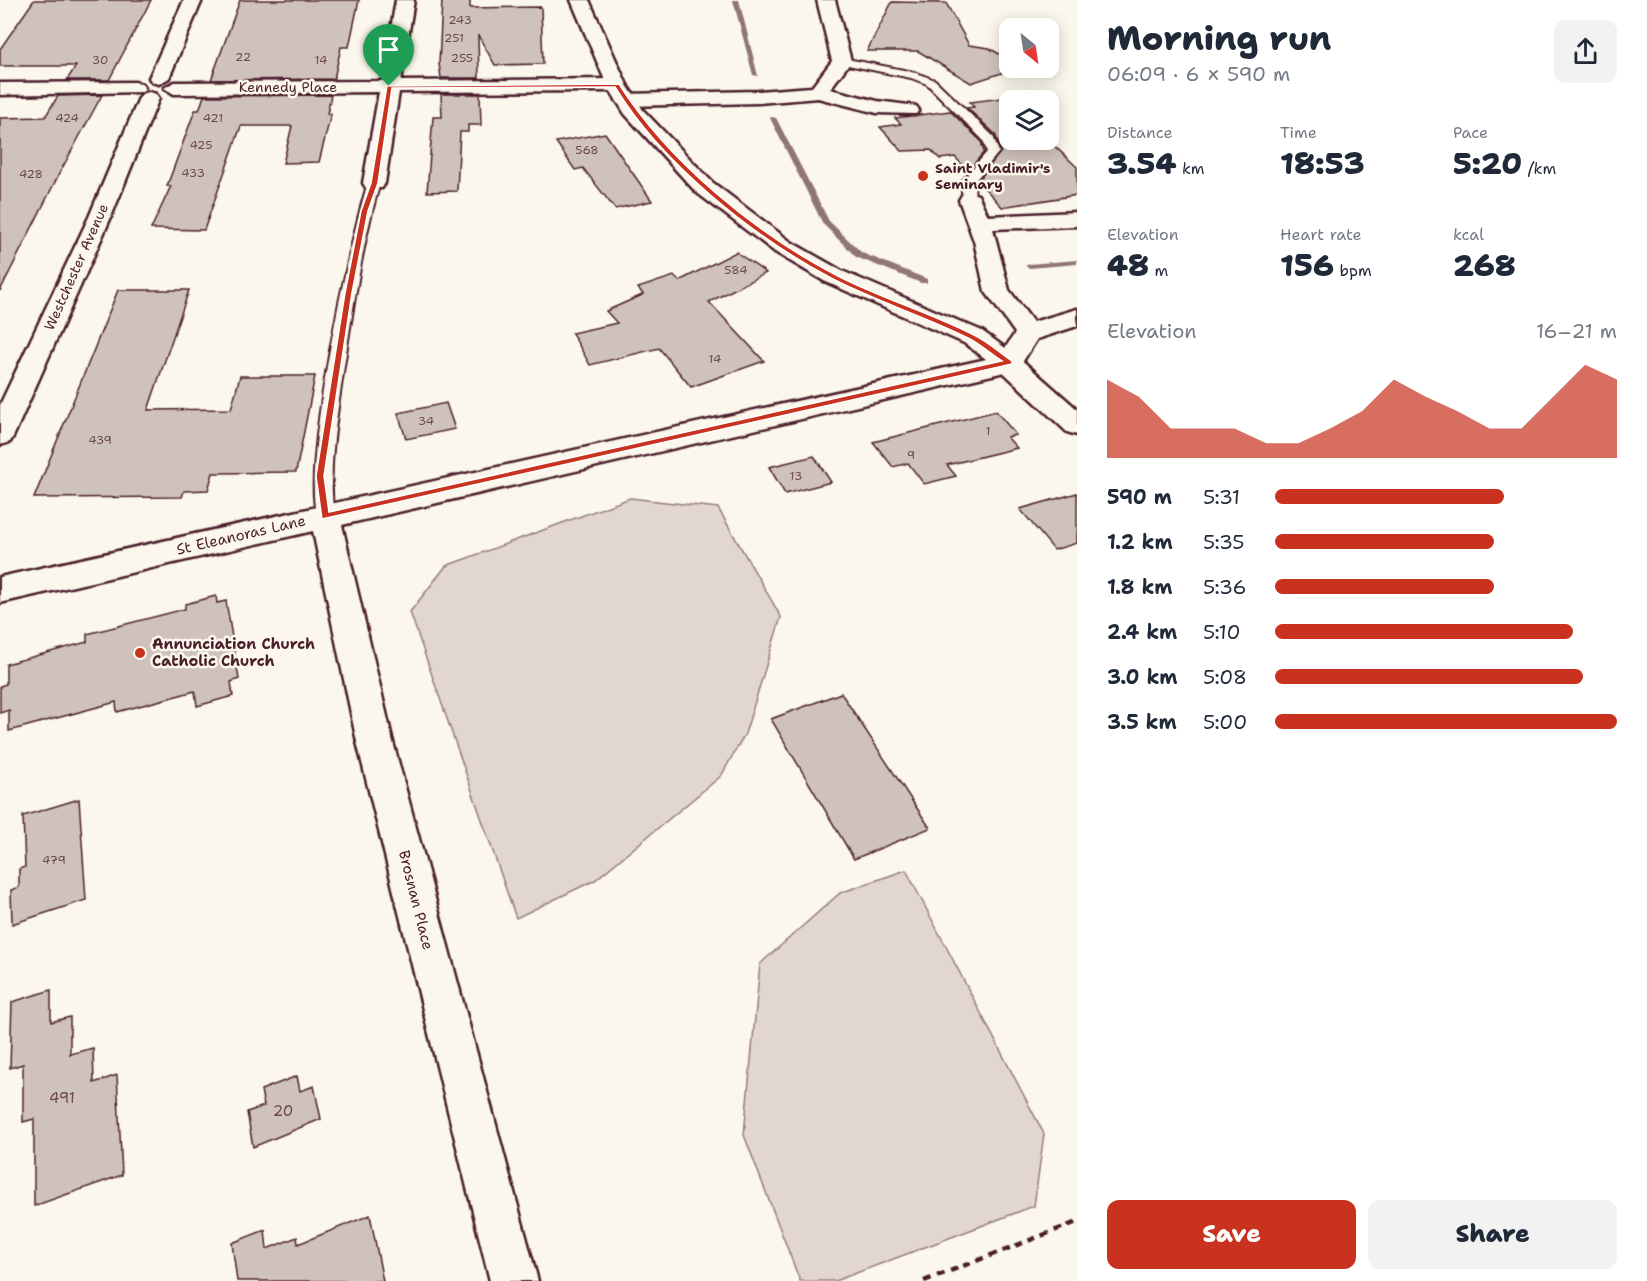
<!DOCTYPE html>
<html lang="en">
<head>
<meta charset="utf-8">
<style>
  body { margin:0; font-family:"Shantell Sans",sans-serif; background:#f2f2f3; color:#1f2937; height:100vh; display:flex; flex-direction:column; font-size:22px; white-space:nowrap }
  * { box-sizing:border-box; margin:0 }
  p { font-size:20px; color:#747a83 }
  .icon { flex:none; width:33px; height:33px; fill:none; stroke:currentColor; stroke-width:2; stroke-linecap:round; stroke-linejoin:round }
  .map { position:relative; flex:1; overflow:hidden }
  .sheet { display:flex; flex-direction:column; background:#fff; width:570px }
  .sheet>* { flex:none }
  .needle { width:39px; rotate:150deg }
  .buttons { position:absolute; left:999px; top:18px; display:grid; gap:12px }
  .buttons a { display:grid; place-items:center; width:60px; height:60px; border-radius:12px; background:#fff; box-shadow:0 3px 15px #0003; font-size:30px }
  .pin { position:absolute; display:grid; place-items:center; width:51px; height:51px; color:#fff; margin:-62px -26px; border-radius:50% 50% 50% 0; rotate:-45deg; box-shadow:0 0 6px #0007 }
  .pin .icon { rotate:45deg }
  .round { display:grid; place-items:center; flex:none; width:63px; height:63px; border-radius:12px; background:#f2f2f3 }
  .summary { display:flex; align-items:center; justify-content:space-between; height:102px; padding:0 30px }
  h1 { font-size:33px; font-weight:800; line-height:45px }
  .figures { display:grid; grid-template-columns:repeat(3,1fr); gap:9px; height:102px; padding:6px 30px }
  .figures div { display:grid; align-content:center }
  .figures b { font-size:30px; font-weight:800 }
  .figures small { font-size:16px; font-weight:400 }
  .figures p { font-size:16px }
  .chart { height:168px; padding:12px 30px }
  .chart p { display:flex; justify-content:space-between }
  .chart svg { width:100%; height:108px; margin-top:6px; fill:#c8321e; opacity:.7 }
  .button { display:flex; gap:12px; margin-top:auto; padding:12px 30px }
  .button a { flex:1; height:69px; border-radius:12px; background:#c8321e; color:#fff; font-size:24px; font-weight:800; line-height:69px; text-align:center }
  .button a+a { background:#f2f2f3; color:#1f2937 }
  ul { padding:0 30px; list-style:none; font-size:20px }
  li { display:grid; grid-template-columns:96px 72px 1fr; align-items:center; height:45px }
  li i { height:15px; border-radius:8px; background:#c8321e }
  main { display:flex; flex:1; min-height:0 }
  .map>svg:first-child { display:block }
  .green { fill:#e2d7d0; stroke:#967b7e; stroke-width:1.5 }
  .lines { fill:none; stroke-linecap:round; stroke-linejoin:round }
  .stream { fill:#907477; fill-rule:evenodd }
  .building { fill:#cfc2bc; stroke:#4a1f2b; stroke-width:1.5 }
  .service-casing { stroke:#4a1f2b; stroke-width:4 }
  .minor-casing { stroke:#4a1f2b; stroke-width:5 }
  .tertiary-casing { stroke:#4a1f2b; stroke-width:5 }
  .path { stroke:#4a1f2b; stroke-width:4.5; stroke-dasharray:8 6; stroke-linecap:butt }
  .service { fill:#fbf7ec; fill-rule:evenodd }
  .minor { fill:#fbf7ec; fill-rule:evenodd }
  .tertiary { fill:#fbf7ec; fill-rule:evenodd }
  .route { fill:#c8321e; stroke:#fff; stroke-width:1.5; fill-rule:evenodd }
  .poi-dot { fill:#c8321e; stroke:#fbf7ec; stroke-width:2 }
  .labels { text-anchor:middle; stroke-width:5; stroke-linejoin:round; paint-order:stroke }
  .number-label { font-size:12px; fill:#6b484f }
  .far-street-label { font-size:14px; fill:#4a1f2b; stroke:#fbf7ec }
  .far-poi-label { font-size:14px; font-weight:bold; fill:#4a1f2b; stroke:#fbf7ec; text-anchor:start }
  .street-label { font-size:15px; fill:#4a1f2b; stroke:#fbf7ec }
  .poi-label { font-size:15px; font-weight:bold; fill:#4a1f2b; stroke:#fbf7ec; text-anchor:start }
  .near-number-label { font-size:15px; fill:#6b484f }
</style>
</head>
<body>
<main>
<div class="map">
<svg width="1077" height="1281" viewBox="0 0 1077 1281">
  <rect width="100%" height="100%" fill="#fbf7ec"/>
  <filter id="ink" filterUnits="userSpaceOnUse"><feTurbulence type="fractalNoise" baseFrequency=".0167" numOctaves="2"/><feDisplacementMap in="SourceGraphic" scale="12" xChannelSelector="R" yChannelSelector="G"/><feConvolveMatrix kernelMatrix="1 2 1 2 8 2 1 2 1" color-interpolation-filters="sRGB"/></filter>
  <g filter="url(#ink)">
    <!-- green -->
    <g class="green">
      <polygon points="630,498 718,508 781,617 745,734 721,776 595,880 516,918 410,612 446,566"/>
      <polygon points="906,870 1044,1134 1034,1206 835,1281 800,1281 744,1135 760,964 840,893"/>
    </g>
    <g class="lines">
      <!-- stream -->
      <g class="stream">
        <polygon points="733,0 739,0 758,76 753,75"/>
        <polygon points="771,117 776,118 829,221 862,253 927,279 927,283 921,283 856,257 823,224 770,118"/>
        <polygon points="1077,260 1077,264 1029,268 1025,266 1029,264"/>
      </g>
    </g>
    <!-- building -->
    <g class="building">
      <polygon points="34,0 151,0 109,80 67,80 76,66 0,66 0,49"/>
      <polygon points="240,0 359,0 349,47 341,47 334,79 211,80"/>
      <polygon points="442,0 470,0 470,8 541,7 543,64 495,65 478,35 479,78 441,78 439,64"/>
      <polygon points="892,2 946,3 969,45 989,48 1010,60 1010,68 1017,68 971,83 918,51 867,51"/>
      <polygon points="441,94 480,94 481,125 468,125 468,132 460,132 457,191 427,192 433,117 442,117"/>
      <polygon points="102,95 59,174 0,291 0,118 45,117 58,96"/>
      <polygon points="331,95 327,114 331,114 319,162 283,163 292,126 241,126 204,230 151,229 171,186 167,186 195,110 199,110 204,96"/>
      <polygon points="1010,97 1010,144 1048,140 1077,167 1077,195 1002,207 978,181 1001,151 995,134 967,108 974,107 970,102"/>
      <polygon points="950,111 981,141 984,152 968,171 955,157 940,159 931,150 902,151 880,127 901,124 895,118"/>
      <polygon points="605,133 652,201 615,209 583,168 575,170 556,142"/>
      <polygon points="736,252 766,273 709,302 764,361 691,387 659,348 590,365 572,333 617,323 606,311 640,296 643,294 638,288 674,276 679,281"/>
      <polygon points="118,290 189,290 148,410 231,409 240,376 315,376 296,472 213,473 208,490 184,491 182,497 34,498"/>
      <polygon points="446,403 455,429 406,439 398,413"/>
      <polygon points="996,411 1016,435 1007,437 1017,448 947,465 956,476 924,484 908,463 893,467 873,442"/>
      <polygon points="814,456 831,482 785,494 769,467"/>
      <polygon points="1077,493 1077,543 1054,550 1020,509"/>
      <polygon points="216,596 217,603 226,601 239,679 231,682 233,696 197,706 195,691 117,712 116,702 9,731 9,710 0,713 0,686 6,684 6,664 87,642 87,634 185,609 185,604"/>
      <polygon points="841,693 930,828 854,859 771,719"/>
      <polygon points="79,799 86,900 12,924 11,890 19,887 19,869 25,867 23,816"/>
      <polygon points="51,990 51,1022 70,1017 70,1054 93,1048 94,1083 117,1075 122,1175 34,1206 34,1119 23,1122 23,1064 10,1068 12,1002"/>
      <polygon points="297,1076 300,1091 314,1086 321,1119 253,1147 247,1112 264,1106 261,1090"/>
      <polygon points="370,1215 383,1281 237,1281 232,1243 265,1230 267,1249 297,1237 298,1244"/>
    </g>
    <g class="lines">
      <!-- service casing -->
      <g class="service-casing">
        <g id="service">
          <polygon points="842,58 914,72 935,80 993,136 999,152 974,182 975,203 970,204 963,200 961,182 987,152 983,140 927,84 911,78 838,63 838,59"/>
          <path d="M374,179L380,183C362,243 354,304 344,366C337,417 327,465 334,516L331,521H319C297,481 351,234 368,183Z"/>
        </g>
      </g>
      <!-- minor casing -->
      <g class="minor-casing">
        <g id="minor">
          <polygon points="184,0 202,0 169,78 159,84 152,82 149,78"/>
          <polygon points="396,0 414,0 401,81 617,79 627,85 617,91 399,92 385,183 382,188 366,188 363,183 379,92 174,94 164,88 174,82 382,81"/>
          <polygon points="817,0 835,0 851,61 830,89 877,101 916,106 919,110 916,114 877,113 818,98 758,103 626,106 619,104 616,100 619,96 626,94 758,91 812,87 832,61"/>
          <polygon points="135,82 142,84 145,88 142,92 0,95 0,83"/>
          <polygon points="149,92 156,94 159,98 111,217 14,435 10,442 0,445 0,405 89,217 139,98 142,94"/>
          <polygon points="970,193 978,195 988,216 1077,212 1077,226 993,229 1009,290 1033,322 1077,309 1077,326 1037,339 1018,369 342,525 393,742 538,1281 490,1281 357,742 313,531 0,603 0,577 1000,356 1015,333 985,291 974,241 959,200 962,195"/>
        </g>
      </g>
      <!-- tertiary casing -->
      <g class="tertiary-casing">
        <polygon id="tertiary" points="571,0 589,0 627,85 643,110 712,182 791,242 842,271 982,331 1018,357 1077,409 1077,435 1067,432 1000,369 964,343 824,281 775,252 696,192 625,114 607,85"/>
      </g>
      <!-- path -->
      <polyline class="path" points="924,1281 1077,1222"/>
      <!-- service -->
      <use href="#service" class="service"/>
      <!-- minor -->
      <use href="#minor" class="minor"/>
      <!-- tertiary -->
      <use href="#tertiary" class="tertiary"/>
    </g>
  </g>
  <!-- route -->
  <path class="route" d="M619,84C668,161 755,233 836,275C880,298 929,312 974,335C987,341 999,352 1012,361V364L322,519L316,476L345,293L361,211L371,183L387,86ZM615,87C661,163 752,236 831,278C875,301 924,316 968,338C980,344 991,354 1002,361L329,512L324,476L352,293L368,211L378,183L392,88Z"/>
  <!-- markers -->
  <g class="poi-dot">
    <circle cx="923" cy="176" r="6"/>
    <circle cx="140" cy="653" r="6"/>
  </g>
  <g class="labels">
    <!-- number labels -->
    <g class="number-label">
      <text x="460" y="24">243</text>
      <text x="454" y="42">251</text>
      <text x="243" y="61">22</text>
      <text x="462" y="62">255</text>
      <text x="100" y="64">30</text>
      <text x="321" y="64">14</text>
      <text x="67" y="122">424</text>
      <text x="213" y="122">421</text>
      <text x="201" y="149">425</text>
      <text x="587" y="154">568</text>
      <text x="193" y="177">433</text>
      <text x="31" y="178">428</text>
      <text x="736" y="274">584</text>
      <text x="715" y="363">14</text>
      <text x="426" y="425">34</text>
      <text x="988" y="435">1</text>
      <text x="100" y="444">439</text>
      <text x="911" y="459">9</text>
      <text x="796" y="480">13</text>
      <text x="54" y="864">479</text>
    </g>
    <!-- far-street labels -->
    <g class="far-street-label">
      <text x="288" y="92">Kennedy Place</text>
      <text transform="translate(76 267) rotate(-66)" y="5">Westchester Avenue</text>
    </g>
    <!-- far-poi labels -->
    <g class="far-poi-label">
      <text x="935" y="173">Saint Vladimir's<tspan x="935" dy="16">Seminary</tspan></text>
    </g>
    <!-- street labels -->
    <g class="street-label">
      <text transform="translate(241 535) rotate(-13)" y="5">St Eleanoras Lane</text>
      <text transform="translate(416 900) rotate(76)" y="5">Brosnan Place</text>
    </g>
    <!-- poi labels -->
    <g class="poi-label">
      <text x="152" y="649">Annunciation Church<tspan x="152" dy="17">Catholic Church</tspan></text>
    </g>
    <!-- near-number labels -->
    <g class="near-number-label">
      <text x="62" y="1103">491</text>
      <text x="283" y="1116">20</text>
    </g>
  </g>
</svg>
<div class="buttons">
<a><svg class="needle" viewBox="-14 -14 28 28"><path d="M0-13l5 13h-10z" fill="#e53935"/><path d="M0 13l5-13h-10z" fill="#747a83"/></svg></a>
<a><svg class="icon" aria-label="layers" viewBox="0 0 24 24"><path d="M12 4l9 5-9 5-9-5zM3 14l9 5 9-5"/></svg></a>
</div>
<div class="pin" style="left:389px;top:86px;background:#1e9e55"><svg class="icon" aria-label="arrive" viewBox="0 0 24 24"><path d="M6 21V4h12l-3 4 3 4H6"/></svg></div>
</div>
<section class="sheet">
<div class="summary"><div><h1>Morning run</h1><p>06:09 · 6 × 590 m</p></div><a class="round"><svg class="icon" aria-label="share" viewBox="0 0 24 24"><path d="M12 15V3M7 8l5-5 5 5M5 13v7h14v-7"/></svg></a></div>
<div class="figures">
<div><p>Distance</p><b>3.54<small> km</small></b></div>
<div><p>Time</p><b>18:53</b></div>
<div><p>Pace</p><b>5:20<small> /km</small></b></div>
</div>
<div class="figures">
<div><p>Elevation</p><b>48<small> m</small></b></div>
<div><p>Heart rate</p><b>156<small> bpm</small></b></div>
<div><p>kcal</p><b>268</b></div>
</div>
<div class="chart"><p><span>Elevation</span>16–21 m</p>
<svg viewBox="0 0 160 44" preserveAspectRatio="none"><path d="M0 44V12L10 19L20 32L30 32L40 32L50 38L60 38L70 32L80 25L90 12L100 19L110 25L120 32L130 32L140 19L150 6L160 12V44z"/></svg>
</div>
<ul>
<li><b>590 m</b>5:31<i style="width:67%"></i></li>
<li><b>1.2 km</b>5:35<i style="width:64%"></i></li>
<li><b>1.8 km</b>5:36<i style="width:64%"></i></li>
<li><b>2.4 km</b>5:10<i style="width:87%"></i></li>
<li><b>3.0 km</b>5:08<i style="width:90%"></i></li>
<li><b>3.5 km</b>5:00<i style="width:100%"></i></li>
</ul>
<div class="button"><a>Save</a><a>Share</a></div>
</section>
</main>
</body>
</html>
